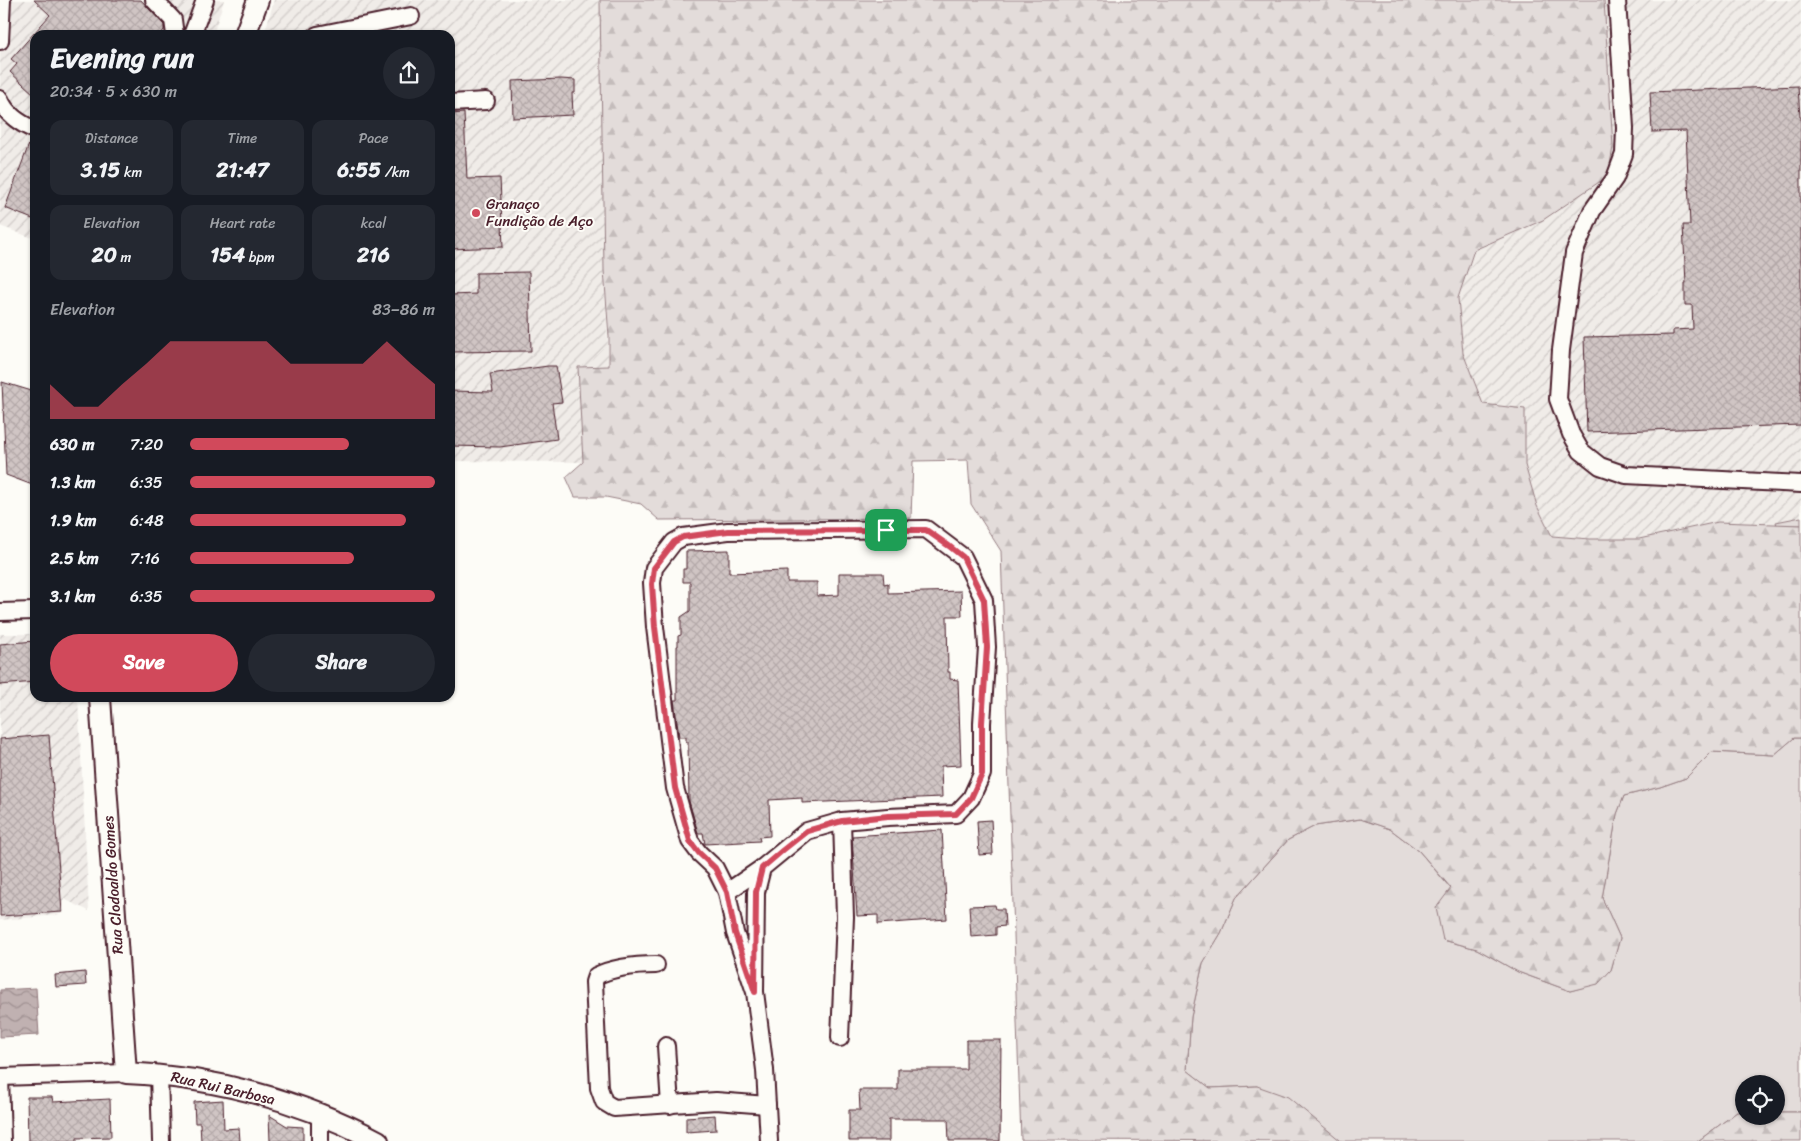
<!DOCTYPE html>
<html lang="en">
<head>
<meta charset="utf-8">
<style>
  body { margin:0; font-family:Sriracha,sans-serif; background:#242831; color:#f1f3f6; height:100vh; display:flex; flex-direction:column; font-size:19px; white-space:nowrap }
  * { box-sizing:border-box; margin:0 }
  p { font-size:16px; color:#9ea1a6 }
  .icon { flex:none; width:28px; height:28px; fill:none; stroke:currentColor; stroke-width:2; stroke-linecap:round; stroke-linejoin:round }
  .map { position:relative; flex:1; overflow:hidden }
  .sheet { position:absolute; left:30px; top:30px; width:425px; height:672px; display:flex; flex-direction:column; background:#171b24; border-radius:15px; box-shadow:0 1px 4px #0004 }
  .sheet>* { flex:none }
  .fabs { position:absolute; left:1735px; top:1075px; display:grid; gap:10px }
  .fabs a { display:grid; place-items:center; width:50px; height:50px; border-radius:50%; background:#171b24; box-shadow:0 1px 4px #0004; font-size:25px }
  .pin { position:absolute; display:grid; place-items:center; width:42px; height:42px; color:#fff; margin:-21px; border-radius:10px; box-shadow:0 2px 8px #0006 }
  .round { display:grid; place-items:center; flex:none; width:52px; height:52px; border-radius:26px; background:#242831 }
  .headline { display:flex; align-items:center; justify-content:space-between; height:85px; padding:0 20px }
  h1 { font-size:28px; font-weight:700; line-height:38px }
  .figures { display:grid; grid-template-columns:repeat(3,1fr); gap:8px; height:85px; padding:5px 20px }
  .figures div { display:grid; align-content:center; border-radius:12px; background:#242831; text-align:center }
  .figures b { font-size:21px; font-weight:700 }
  .figures small { font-size:14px; font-weight:400 }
  .figures p { font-size:14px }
  .chart { height:140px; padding:10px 20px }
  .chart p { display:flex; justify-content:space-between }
  .chart svg { width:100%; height:90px; margin-top:5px; fill:#d1495b; opacity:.7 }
  .button { display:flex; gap:10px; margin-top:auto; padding:10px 20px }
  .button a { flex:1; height:58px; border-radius:30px; background:#d1495b; color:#fff; font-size:20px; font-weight:700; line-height:58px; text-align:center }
  .button a+a { background:#242831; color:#f1f3f6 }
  ul { padding:0 20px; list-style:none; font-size:16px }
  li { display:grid; grid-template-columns:80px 60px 1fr; align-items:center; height:38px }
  li i { height:12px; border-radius:6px; background:#d1495b }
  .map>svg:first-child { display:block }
  .industrial { fill:url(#industrial-furrows) }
  .grass { fill:#e3dcda; stroke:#967e82 }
  .forest { fill:url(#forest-firs); stroke:#967e82 }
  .water { fill:url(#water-waves); stroke:#91777b }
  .building { fill:url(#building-cross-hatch); stroke:#4a1f2b }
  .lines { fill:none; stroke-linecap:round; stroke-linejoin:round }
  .minor-casing { stroke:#4a1f2b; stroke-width:20 }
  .major-casing { stroke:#4a1f2b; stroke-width:24 }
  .minor { stroke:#fdfcf7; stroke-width:16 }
  .major { stroke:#fdfcf7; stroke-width:20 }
  .route-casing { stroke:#fff; stroke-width:10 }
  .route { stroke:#d1495b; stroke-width:6 }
  .poi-dot { fill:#d1495b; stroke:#fdfcf7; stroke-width:2 }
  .labels { text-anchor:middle; stroke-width:4; stroke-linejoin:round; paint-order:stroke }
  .poi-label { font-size:15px; fill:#4a1f2b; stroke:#fdfcf7; text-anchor:start }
  .street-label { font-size:15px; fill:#4a1f2b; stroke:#fdfcf7 }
</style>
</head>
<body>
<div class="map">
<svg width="1801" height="1141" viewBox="0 0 1801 1141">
  <defs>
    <pattern id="industrial-furrows" width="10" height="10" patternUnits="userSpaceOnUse" patternTransform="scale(1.25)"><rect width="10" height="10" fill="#f0ece8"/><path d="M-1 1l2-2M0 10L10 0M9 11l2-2" fill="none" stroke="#cfcac7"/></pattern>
    <pattern id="forest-firs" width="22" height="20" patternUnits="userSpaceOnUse" patternTransform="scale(1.25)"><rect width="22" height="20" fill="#e3dcda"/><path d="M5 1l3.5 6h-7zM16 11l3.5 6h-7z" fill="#c4bcbb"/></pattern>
    <pattern id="water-waves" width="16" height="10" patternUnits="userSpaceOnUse" patternTransform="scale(1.25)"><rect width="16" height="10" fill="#c0b1b1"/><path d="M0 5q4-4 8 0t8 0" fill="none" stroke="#9e8f90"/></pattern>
    <pattern id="building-cross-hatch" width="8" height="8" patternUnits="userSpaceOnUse" patternTransform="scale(1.25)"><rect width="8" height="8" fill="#d0c5c4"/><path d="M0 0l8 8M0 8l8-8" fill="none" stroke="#b4a9a9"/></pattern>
  </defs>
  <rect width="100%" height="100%" fill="#fdfcf7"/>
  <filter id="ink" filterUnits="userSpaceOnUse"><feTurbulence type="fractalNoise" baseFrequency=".02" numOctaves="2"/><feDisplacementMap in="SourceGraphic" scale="10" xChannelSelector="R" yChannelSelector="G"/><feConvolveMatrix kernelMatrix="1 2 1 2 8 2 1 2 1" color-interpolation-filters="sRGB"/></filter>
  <g filter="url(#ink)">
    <!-- industrial -->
    <g class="industrial">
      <polygon points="0,0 224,0 213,35 35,35 35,239 0,226"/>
      <polygon points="274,0 600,0 604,270 609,366 578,367 583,462 450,461 450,35 264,35"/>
      <polygon points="1604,0 1801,0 1801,525 1718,522 1639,539 1590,539 1552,536 1537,506 1525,465 1525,409 1483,404 1463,353 1458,298 1474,250 1543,220 1613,147"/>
      <polygon points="0,634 35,634 35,698 78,698 89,911 64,899 64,912 57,915 0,920"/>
    </g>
    <!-- grass -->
    <g class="grass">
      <polygon points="1801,517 1801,525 1777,525 1776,522"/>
      <polygon points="1794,738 1801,738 1801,1112 1776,1112 1776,1084 1744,1084 1744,1112 1737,1112 1698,1141 1341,1141 1324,1128 1257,1086 1210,1088 1187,1070 1191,1017 1203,963 1221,933 1236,898 1288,840 1315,826 1361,819 1390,829 1419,851 1451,889 1443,940 1477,949 1518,972 1570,991 1598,983 1611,970 1620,938 1602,898 1617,814 1624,796 1660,787 1686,778 1712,752 1774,755"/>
    </g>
    <!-- forest -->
    <g class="forest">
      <polygon points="600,0 1604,0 1613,147 1608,176 1543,220 1474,250 1458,298 1463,353 1483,404 1525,409 1525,465 1537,506 1552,536 1590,539 1639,539 1718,522 1801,525 1801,738 1794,738 1774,755 1712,752 1686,778 1660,787 1624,796 1617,814 1602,898 1620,938 1611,970 1598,984 1570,991 1518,972 1477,949 1443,940 1436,908 1451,888 1419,851 1390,829 1360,819 1315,826 1288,840 1236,898 1221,933 1203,963 1191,1017 1187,1070 1210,1088 1257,1086 1288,1097 1341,1141 1021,1140 1001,551 971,504 968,460 913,461 911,518 659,520 641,504 606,497 575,497 566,477 583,462 578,367 609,366 609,337 604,270"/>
      <polygon points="1737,1112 1744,1112 1744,1116 1776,1116 1776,1112 1801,1112 1801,1141 1698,1141"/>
    </g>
    <!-- water -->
    <polygon class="water" points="36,988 39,1035 0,1037 0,990"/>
    <!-- building -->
    <g class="building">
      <polygon points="34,0 141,0 164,25 164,30 160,35 35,35 35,95 10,72 17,64 11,59 50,15"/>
      <polygon points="561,79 575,80 575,93 572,93 573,115 513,118 512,81"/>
      <polygon points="1798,86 1800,117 1801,117 1801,425 1587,432 1584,337 1673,335 1673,330 1693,329 1692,305 1685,305 1685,283 1686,283 1683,225 1690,225 1686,131 1652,132 1650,92"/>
      <polygon points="464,113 467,179 500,178 503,247 450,249 450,114"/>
      <polygon points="31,139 35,140 35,220 5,208"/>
      <polygon points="529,272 531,351 450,352 450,295 476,294 476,273"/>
      <polygon points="548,366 556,366 562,402 552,403 557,439 500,447 450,446 450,391 493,392 490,374"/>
      <polygon points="2,382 35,392 35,486 6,475"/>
      <polygon points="729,550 729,573 787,571 787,582 817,582 817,596 839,595 839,573 883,573 884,584 888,583 888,593 961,591 962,616 947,616 948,672 950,672 950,679 958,680 961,765 941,766 942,797 802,803 802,798 769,800 770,836 759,837 760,841 705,844 703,833 698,833 689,801 688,742 686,742 686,737 679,737 674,700 677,700 677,646 678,646 678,636 681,635 681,617 690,611 690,582 683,582 683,569 686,569 686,551"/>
      <polygon points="35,641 35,682 0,685 0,644"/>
      <polygon points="49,735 62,912 0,916 0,739"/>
      <polygon points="991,820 993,854 979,855 977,821"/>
      <polygon points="942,830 947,919 878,924 878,915 857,916 852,836"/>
      <polygon points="995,905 996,909 1004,909 1005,926 996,927 996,935 971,937 969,906"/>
      <polygon points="85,972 86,985 56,987 55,975"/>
      <polygon points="966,1040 1001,1040 1000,1141 949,1141 948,1119 889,1119 889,1141 849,1141 849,1110 860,1110 859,1090 898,1090 898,1069 966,1069"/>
      <polygon points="27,1097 52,1097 53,1102 110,1099 111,1137 77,1138 77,1141 28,1141"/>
      <polygon points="223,1100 224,1129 239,1128 240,1141 201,1141 200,1123 195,1123 194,1102"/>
      <polygon points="269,1115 287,1126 303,1127 303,1141 270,1141"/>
      <polygon points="715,1115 716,1130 686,1132 686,1117"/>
    </g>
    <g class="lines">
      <!-- minor casing -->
      <g class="minor-casing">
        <g id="minor">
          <polyline points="154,0 173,20 175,35"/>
          <polyline points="1617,0 1625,128 1624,154 1615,178 1592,211 1574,253 1561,350 1558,399 1571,434 1581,451 1600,466 1626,475 1801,484"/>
          <polyline points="192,35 205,0"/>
          <polyline points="317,35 411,16"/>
          <polyline points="0,41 2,0"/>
          <path d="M0,99C6,115 21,124 35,130"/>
          <polyline points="450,103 486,101"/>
          <polyline points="0,612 35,611"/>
          <polyline points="727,892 762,868"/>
          <path d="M656,965C636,965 614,967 596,976L594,982L599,1088L604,1102L614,1108L716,1101L767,1105"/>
          <polyline points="755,992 735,933 727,892 715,868 699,853 690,841 675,788 655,627 652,583 654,568 674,542 683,537 728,531 926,529 963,557 984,600 987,647 982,723 982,774 971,798 956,814 888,817 842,821 807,831 762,868 756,892 755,992 765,1070 769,1141"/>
          <polyline points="840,1038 845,917 842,821"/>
          <polyline points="666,1046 670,1105"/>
          <polyline points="159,1074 161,1141"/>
          <polyline points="0,1077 126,1073"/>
          <polyline points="0,1077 2,1141"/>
          <polyline points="320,1114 320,1141"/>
        </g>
      </g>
      <!-- major casing -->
      <g class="major-casing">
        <g id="major">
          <polyline points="245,35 258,0"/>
          <path d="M100,698L126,1073C213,1077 300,1100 378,1141"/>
        </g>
      </g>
      <!-- minor -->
      <use href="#minor" class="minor"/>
      <!-- major -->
      <use href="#major" class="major"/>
    </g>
  </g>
  <g class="lines" filter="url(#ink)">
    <!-- route casing -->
    <g class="route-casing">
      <polygon id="route" points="886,530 926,530 949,546 963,557 984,600 987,647 982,723 982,774 971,798 956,814 888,816 842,821 807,831 783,850 762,868 756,892 755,992 735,933 727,892 715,868 699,853 690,841 675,788 655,627 652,584 654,568 674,542 683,537 728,531"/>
    </g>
    <!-- route -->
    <use href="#route" class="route"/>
  </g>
  <!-- markers -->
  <circle class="poi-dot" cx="476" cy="213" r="5"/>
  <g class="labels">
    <!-- poi labels -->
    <g class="poi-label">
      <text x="486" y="209">Granaço<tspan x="486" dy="17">Fundição de Aço</tspan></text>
    </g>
    <!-- street labels -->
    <g class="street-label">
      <text transform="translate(113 885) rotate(-94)" y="5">Rua Clodoaldo Gomes</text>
      <text transform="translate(223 1088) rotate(13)" y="5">Rua Rui Barbosa</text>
    </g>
  </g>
</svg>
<div class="fabs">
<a><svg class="icon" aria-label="locate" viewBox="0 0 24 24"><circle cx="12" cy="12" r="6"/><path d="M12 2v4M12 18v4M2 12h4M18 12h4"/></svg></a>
</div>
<div class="pin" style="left:886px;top:530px;background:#1e9e55"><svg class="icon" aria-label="arrive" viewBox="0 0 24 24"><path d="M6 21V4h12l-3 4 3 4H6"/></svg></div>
<section class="sheet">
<div class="headline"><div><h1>Evening run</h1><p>20:34 · 5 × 630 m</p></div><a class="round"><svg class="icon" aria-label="share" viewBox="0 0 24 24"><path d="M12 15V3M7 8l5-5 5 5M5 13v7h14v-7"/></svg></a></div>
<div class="figures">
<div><p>Distance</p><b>3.15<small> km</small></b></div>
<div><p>Time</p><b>21:47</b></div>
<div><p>Pace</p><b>6:55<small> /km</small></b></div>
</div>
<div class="figures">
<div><p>Elevation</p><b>20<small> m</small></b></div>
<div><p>Heart rate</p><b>154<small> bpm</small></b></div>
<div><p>kcal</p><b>216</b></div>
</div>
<div class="chart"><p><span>Elevation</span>83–86 m</p>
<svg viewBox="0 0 160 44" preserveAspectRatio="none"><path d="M0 44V27L10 38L20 38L30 27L40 17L50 6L60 6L70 6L80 6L90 6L100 17L110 17L120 17L130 17L140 6L150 17L160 27V44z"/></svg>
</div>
<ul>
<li><b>630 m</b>7:20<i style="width:65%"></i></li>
<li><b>1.3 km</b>6:35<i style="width:100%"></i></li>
<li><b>1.9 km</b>6:48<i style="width:88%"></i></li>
<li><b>2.5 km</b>7:16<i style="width:67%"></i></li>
<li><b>3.1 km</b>6:35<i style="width:100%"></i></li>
</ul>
<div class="button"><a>Save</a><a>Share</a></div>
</section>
</div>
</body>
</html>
